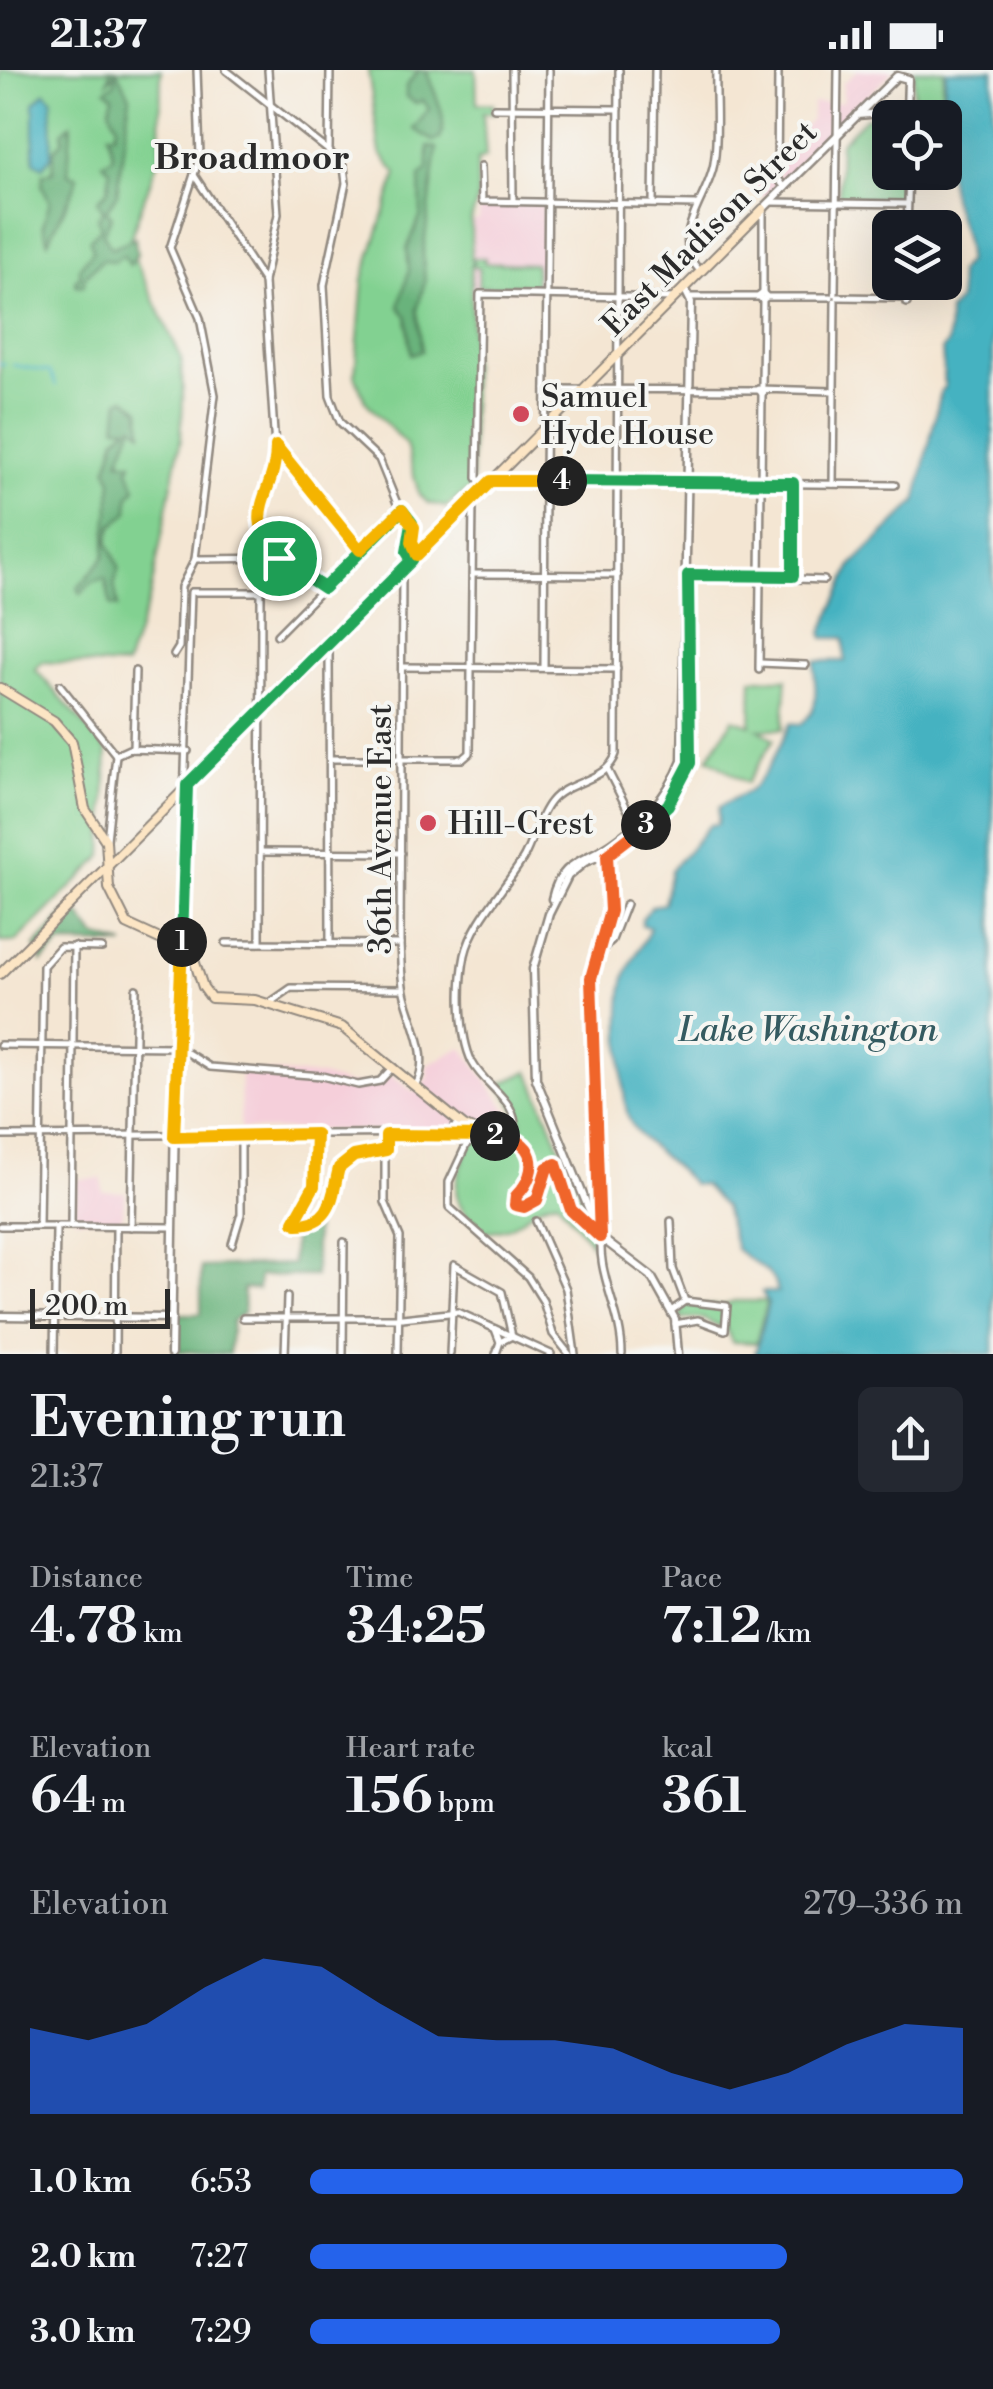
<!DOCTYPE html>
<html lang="en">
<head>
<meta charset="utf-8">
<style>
  body { margin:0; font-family:"Libre Bodoni",serif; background:#242831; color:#f1f3f6; height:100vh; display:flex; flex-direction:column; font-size:38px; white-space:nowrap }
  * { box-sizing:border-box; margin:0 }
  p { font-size:32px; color:#9ea1a6 }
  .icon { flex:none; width:55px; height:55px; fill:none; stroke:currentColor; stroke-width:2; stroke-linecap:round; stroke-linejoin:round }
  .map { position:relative; height:1284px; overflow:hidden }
  .sheet { display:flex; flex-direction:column; background:#171b24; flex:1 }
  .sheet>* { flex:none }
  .buttons { position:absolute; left:872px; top:30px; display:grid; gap:20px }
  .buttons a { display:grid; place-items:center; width:90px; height:90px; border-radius:15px; background:#171b24; box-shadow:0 10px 40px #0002; font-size:50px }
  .scale { position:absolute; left:30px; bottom:25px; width:140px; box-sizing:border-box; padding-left:10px; border:5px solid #2b2b2b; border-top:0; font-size:28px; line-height:35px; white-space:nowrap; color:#2b2b2b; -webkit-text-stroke:8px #f6f6f2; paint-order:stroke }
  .pin { position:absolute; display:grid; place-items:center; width:85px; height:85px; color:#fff; margin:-42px; border:5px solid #fff; border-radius:50%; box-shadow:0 2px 10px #0007 }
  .km { position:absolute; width:50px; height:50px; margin:-25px; border-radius:50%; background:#222; color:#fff; font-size:28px; line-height:50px; text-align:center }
  .round { display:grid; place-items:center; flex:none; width:105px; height:105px; border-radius:15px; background:#242831 }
  .head { display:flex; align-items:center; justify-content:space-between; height:170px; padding:0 30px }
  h1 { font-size:55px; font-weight:700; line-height:75px }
  .figures { display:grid; grid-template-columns:repeat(3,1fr); gap:15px; height:170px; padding:10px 30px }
  .figures div { display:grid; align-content:center }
  .figures b { font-size:50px; font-weight:700 }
  .figures small { font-size:28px; font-weight:400 }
  .figures p { font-size:28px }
  .chart { height:280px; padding:20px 30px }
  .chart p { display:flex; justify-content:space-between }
  .chart svg { width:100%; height:180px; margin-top:10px; fill:#2563eb; opacity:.7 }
  ul { padding:0 30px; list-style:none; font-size:32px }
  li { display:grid; grid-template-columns:160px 120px 1fr; align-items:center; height:75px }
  li i { height:25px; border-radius:12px; background:#2563eb }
  .status { display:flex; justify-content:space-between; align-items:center; height:70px; padding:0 50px; background:#171b24; direction:ltr }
  .status svg { height:28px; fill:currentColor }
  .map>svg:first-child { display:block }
  .built { fill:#f5cfda }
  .green { fill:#82d191; stroke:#567e5e; stroke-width:2.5 }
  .forest { fill:#69b37b; stroke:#4a6f53; stroke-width:2.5 }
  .water { fill:#44b2c1; stroke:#386e76; stroke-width:2.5 }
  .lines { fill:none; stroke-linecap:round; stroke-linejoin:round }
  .stream { stroke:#44b2c1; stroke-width:2.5 }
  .minor-casing { stroke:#90887f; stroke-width:10 }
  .tertiary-casing { stroke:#90887f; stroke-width:11 }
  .secondary-casing { stroke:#90887f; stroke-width:12 }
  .minor { stroke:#fff; stroke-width:5 }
  .tertiary { stroke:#fff; stroke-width:6 }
  .secondary { stroke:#fce5c4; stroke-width:8 }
  .split-1-casing { stroke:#fff; stroke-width:20 }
  .split-2-casing { stroke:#fff; stroke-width:20 }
  .split-3-casing { stroke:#fff; stroke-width:20 }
  .split-4-casing { stroke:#fff; stroke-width:20 }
  .split-5-casing { stroke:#fff; stroke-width:20 }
  .split-1 { stroke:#22a559; stroke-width:12 }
  .split-2 { stroke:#f5b400; stroke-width:12 }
  .split-3 { stroke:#f0652b; stroke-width:12 }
  .split-4 { stroke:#22a559; stroke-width:12 }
  .split-5 { stroke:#f5b400; stroke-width:12 }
  .poi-dot { fill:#d1495b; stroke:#f6f6f2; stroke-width:4 }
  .labels { text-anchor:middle; stroke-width:8; stroke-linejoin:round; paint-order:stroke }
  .street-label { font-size:32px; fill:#2b2b2b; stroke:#f6f6f2 }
  .poi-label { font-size:32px; fill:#2b2b2b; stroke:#f6f6f2; text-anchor:start }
  .neighbourhood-label { font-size:35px; font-weight:bold; fill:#2b2b2b; stroke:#f6f6f2 }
  .water-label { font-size:35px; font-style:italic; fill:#345a60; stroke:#f6f6f2 }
</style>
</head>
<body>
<div class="status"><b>21:37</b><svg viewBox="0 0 49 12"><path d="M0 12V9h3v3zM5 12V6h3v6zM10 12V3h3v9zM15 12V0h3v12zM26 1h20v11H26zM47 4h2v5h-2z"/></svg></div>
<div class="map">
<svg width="993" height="1284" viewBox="0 0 993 1284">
  <rect width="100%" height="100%" fill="#f6f6f2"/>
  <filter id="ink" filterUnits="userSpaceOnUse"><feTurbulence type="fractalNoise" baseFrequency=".01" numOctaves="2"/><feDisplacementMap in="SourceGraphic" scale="20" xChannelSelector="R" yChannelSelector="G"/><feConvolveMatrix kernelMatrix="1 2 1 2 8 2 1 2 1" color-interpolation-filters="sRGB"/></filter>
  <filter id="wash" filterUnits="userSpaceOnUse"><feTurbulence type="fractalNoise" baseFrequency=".0048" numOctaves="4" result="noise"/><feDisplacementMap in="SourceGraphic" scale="40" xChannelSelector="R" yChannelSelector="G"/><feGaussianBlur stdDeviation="2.25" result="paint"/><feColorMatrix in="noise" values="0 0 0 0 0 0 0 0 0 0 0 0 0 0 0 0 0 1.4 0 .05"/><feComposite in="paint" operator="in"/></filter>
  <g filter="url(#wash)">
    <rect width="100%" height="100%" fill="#f4e6d3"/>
    <!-- built -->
    <g class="built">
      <polygon points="858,0 894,0 766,127 750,121 744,115 749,107 779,107 780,80 811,50 813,33 843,32 843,13"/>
      <polygon points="479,134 543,134 543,220 473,220 473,151 479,150"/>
      <polygon points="462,977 511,1045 510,1061 481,1061 467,1056 464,1062 240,1059 241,1000 322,1006 347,1014 373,1014 388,1003 415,1023 429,1007 426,996"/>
      <polygon points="76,1109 102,1109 103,1122 126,1122 121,1149 75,1149"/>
    </g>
    <!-- green -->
    <g class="green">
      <polygon points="0,0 161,0 160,84 128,175 181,287 183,328 181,368 150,526 126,596 43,592 35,599 107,680 103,786 16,872 0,872"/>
      <polygon points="368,0 476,0 477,33 493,34 493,43 483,43 486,87 477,90 478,128 471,150 472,417 446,437 428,433 419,424 406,375 365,331 355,305 363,209 397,104 380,83"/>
      <polygon points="914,0 944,0 940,47 913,47"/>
      <polygon points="901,47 890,48 890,102 901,103 901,130 839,128 840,73 865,48"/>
      <polygon points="473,188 485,188 484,193 535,194 536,215 478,217 479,198 473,197"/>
      <polygon points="752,609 787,609 783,659 759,659 774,669 747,713 708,688 733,649 751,655"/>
      <path d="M529,1001L592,1156V1175L557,1130C522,1137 524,1163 482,1161C445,1126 454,1115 471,1071H512L521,1063V1049L501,1014Z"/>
      <polygon points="734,1231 767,1231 756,1273 732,1272 726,1259 703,1249 679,1248 685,1234 722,1236"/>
    </g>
    <!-- forest -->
    <g class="forest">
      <polygon points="111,0 116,0 130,26 117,124 106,141 112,146 103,163 111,178 135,168 137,185 130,195 123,185 114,192 103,189 85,207 83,216 76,215 76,209 81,206 79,198 93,181 90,169 101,158 98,148 103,141 98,130 108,120 110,100 103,93 113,87 108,63 114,64 117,54 109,39 113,26 106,20 115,13 115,4 108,11"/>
      <path d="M419,0H426C433,22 450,47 440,69L433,71L414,59L429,39L423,30L416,33L406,27V16Z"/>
      <polygon points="71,54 68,104 78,106 76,114 48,172 43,155 50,131 42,116 43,104 53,102 54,80 63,70 62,62"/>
      <polygon points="428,76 437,78 423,184 425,211 417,240 422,281 411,284 407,246 399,237 409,200 407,179 421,145 420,106 428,100"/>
      <polygon points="125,328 140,339 142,362 133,355 119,391 132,393 128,399 136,418 129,426 128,443 112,456 108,472 119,497 114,514 118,537 111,536 105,508 92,512 81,524 78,518 104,487 112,410 107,399 116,368 128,357 116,356 119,331"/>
      <polygon points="73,836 95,866 125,875 61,874 42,892 35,877"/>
      <polygon points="315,1158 315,1206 259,1206 258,1219 243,1219 244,1242 232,1251 229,1284 178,1281 179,1244 201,1244 201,1197 292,1194 293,1159"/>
    </g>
    <!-- water -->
    <g class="water">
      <path d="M993,0V1284H755L768,1233L762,1222H778C772,1198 753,1194 736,1179L724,1137L703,1115L692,1114C676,1094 639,1072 629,1049C621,1028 618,934 624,911C629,891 644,875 650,858L642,855V849L652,836L664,834L671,800L710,755L718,754L719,738C729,729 737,728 747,722C766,711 780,672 791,653L801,654C824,635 812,616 815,591H845L844,568H824L822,563L852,495L916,432L941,321L945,318L942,280L948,273L949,241L959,230L958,202L967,191C967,165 956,147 951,123C943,80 941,43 946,1Z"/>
      <polygon points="45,22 52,29 51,87 43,97 34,92 34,33"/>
    </g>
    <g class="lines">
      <!-- stream -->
      <g class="stream">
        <polyline points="0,293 5,294"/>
        <polyline points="13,295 50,302 56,315"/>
      </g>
    </g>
  </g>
  <g filter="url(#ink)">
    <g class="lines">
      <!-- minor casing -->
      <g class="minor-casing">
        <g id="minor">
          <polyline points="226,0 329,81"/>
          <polyline points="268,0 278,144 264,212 276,393 260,433 259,452 266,471 279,488 324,518"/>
          <polyline points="330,0 329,81 344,97 346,113 324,215 330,326 340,352 379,389 398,436 414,457 412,472 417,485"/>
          <polyline points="512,0 513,131"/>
          <polyline points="778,0 777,107 785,118"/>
          <polyline points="494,38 619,39"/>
          <polyline points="481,96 482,131 695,135"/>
          <polyline points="194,105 264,212"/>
          <polyline points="653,132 655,0"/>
          <polyline points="770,132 907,134"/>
          <polyline points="907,158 909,102"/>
          <path d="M700,201C667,167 709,128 714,93C719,64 715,30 716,0"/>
          <polyline points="763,223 763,141"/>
          <polyline points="835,224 838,0"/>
          <polyline points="691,227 758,227"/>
          <polyline points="767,227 762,230 759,226 763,223 767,227 831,227"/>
          <polyline points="838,227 907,228"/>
          <polyline points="907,233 907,212"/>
          <polyline points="762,316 763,230"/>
          <polyline points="546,319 758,320"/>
          <polyline points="766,320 762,324 758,319 833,321"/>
          <polyline points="277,378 360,480"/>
          <polyline points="545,408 549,0"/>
          <polyline points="494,411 542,411"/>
          <polyline points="548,411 895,415"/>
          <polyline points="833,414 835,231"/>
          <polyline points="485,418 477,408 480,224 674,228"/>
          <polyline points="410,461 407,482 412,490"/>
          <polyline points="195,489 279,488"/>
          <path d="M402,502L400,874C401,890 401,907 404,922C410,951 432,985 416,1015"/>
          <polyline points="473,504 618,505"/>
          <polyline points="688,505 824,510"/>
          <polyline points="793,507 793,415"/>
          <polyline points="277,565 401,440"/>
          <polyline points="329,576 330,873"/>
          <polyline points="174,585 179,577 181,517 195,489 215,325 200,248 170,178 200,86 197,0"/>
          <polyline points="760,593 806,595"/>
          <polyline points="402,597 617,599"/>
          <polyline points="544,597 545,415"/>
          <polyline points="759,600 762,324"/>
          <polyline points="60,615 116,685"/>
          <polyline points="133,679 135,601"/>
          <polyline points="116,685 129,679 188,681"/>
          <polyline points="331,689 463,689 470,683 473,432"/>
          <polyline points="607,699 635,754"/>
          <polyline points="107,770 116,685"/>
          <polyline points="262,782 401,783"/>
          <path d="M607,785L610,841L591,908L603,1156C593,1202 622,1238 622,1284"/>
          <polyline points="226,873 400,874"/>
          <polyline points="179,876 191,522 261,522 260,873"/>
          <polyline points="599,882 612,870 626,834"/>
          <polyline points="268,934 291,918 403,919"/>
          <polyline points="0,975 175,977"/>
          <polyline points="178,977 210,997 322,1006 358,1015 380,1011 393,997"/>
          <path d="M315,1064L314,1116L294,1152L297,1154C344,1155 328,1116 342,1093L385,1081"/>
          <polyline points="0,1066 476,1063"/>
          <polyline points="385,1066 385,1132 400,1167 398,1284"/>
          <polyline points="446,1066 460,1052"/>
          <polyline points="470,1067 449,1112 449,1137 528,1207 543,1231 553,1264 569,1284"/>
          <path d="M515,1067C520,1029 487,1020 472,992C459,965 459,914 465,885C473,850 506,818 524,787C533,770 538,747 550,732C567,710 607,712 616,684L619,0"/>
          <polyline points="536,1151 566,1219 575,1284"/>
          <polyline points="671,1151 673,1199 685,1231"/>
          <polyline points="0,1156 54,1156"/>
          <polyline points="39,1156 43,896 60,877 102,878"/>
          <polyline points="58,1156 173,1157"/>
          <polyline points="71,1156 74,876"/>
          <polyline points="131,1157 136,919"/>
          <polyline points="232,1174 241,1144 241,1064"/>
          <polyline points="671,1241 685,1231 727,1236 725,1260 698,1250 675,1254"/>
          <polyline points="243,1248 402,1248 458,1242 551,1284"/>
          <polyline points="495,1259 500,1272 496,1284"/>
          <polyline points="54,1284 56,1159"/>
          <polyline points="115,1284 116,1157"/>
          <polyline points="285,1284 287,1227"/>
          <polyline points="343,1284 344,1172"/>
          <polyline points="450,1284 454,1195 502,1222 512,1266 500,1272"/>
        </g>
      </g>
      <!-- tertiary casing -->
      <g class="tertiary-casing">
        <g id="tertiary">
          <polyline points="763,139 897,6 908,9 907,41 857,45"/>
          <path d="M552,829C560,791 584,792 612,773C643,752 668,727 682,691L691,232L684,218"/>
          <polyline points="177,974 179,876"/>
          <polyline points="0,1246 172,1248"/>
          <polyline points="171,1284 176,980"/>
          <polyline points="678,1284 675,1249 651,1206 600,1167 536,1009 533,899 549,844 568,806 585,792 615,780 660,744 687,701 692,614 688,581"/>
        </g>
      </g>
      <!-- secondary casing -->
      <g class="secondary-casing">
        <g id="secondary">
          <path d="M0,618L54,651L72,672L85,739L106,771L109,818L127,854L192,884L203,917L211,928L255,930L342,957L464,1056C500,1076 522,1050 532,1104L516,1126L515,1135L526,1136L537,1131L547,1098L556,1094L571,1140L600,1167"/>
          <polyline points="0,904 763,139"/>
        </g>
      </g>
      <!-- minor -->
      <use href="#minor" class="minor"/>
      <!-- tertiary -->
      <use href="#tertiary" class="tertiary"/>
      <!-- secondary -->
      <use href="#secondary" class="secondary"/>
    </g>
  </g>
  <g class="lines" filter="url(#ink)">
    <!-- split-1 casing -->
    <g class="split-1-casing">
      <polyline id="split-1" points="182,872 187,715 412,490 407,482 412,453 402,440 324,518 279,488"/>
    </g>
    <!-- split-2 casing -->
    <g class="split-2-casing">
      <path id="split-2" d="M182,872L174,1067L316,1064L314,1116L294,1152L297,1154C334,1154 332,1123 339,1098L354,1086L386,1080V1065L495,1066"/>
    </g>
    <!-- split-3 casing -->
    <g class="split-3-casing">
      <path id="split-3" d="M495,1066C535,1066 542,1101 516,1126L515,1135L524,1137L537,1130L547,1098L556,1094L571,1140L600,1167L591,908L610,841L607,785L646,755"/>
    </g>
    <!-- split-4 casing -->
    <g class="split-4-casing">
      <polyline id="split-4" points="562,411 793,413 793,506 688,505 690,693 668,735 646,755"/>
    </g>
    <!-- split-5 casing -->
    <g class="split-5-casing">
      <path id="split-5" d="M279,488C238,441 277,424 276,376L360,480L402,440L414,457L412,472L417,485L491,411H562"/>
    </g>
    <!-- split-1 -->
    <use href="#split-1" class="split-1"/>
    <!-- split-2 -->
    <use href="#split-2" class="split-2"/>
    <!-- split-3 -->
    <use href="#split-3" class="split-3"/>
    <!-- split-4 -->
    <use href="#split-4" class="split-4"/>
    <!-- split-5 -->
    <use href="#split-5" class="split-5"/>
  </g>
  <!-- markers -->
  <g class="poi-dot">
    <circle cx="521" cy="344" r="10"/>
    <circle cx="428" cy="753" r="10"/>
  </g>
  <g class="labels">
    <!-- street labels -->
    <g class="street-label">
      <text transform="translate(709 158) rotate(-45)" y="11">East Madison Street</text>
      <text transform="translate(380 759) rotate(-90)" y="11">36th Avenue East</text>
    </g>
    <!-- poi labels -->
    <g class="poi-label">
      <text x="541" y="337">Samuel<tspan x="541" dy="37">Hyde House</tspan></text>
      <text x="448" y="764">Hill-Crest</text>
    </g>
    <!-- neighbourhood labels -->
    <g class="neighbourhood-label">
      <text x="252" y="99">Broadmoor</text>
    </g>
    <!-- water labels -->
    <g class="water-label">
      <text x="808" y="971">Lake Washington</text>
    </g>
  </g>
</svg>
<div class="buttons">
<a><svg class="icon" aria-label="locate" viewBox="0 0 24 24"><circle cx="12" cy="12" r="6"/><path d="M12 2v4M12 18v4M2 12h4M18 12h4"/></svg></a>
<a><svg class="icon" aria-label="layers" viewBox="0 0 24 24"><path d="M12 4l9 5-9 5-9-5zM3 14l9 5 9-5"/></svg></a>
</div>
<div class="scale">200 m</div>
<div class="pin" style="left:279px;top:488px;background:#1e9e55"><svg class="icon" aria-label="arrive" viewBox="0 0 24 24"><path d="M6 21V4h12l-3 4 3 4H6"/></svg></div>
<b class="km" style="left:182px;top:872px">1</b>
<b class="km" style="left:495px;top:1066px">2</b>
<b class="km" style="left:646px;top:755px">3</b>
<b class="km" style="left:562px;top:411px">4</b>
</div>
<section class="sheet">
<div class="head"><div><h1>Evening run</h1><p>21:37</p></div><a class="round"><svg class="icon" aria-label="share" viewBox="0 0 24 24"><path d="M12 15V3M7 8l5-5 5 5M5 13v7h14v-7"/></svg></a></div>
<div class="figures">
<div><p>Distance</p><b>4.78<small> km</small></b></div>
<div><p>Time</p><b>34:25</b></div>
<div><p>Pace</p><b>7:12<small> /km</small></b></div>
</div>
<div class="figures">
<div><p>Elevation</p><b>64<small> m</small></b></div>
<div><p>Heart rate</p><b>156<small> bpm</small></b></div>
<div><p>kcal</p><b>361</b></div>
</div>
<div class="chart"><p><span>Elevation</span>279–336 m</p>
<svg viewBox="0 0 160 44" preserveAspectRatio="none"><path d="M0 44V23L10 26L20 22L30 13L40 6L50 8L60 17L70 25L80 26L90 26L100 28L110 34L120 38L130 34L140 27L150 22L160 23V44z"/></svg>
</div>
<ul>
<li><b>1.0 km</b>6:53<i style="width:100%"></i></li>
<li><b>2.0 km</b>7:27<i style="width:73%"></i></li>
<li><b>3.0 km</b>7:29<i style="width:72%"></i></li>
</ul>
</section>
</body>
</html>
